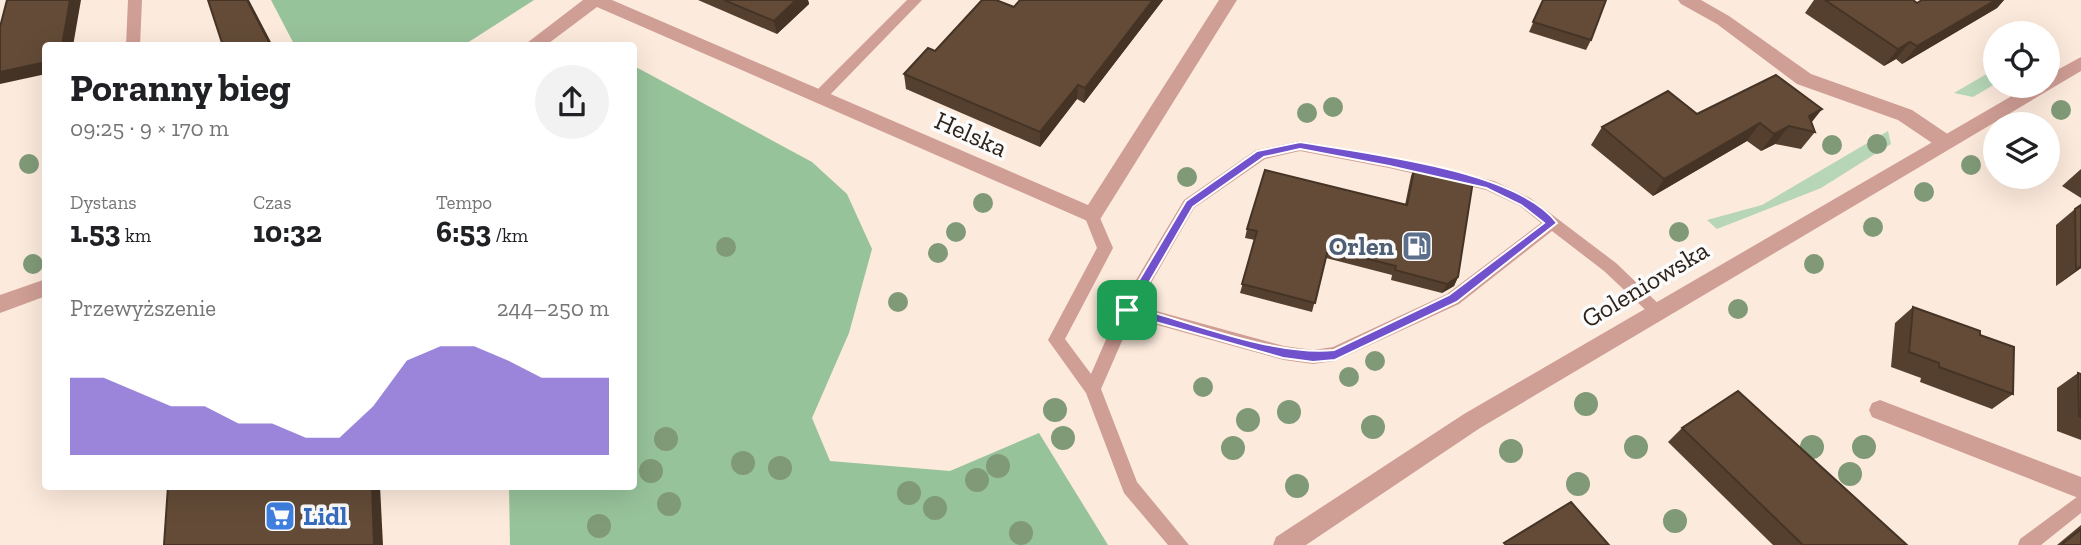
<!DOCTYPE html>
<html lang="pl">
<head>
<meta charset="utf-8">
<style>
  body { margin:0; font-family:"Zilla Slab",serif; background:#f2f2f2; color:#202124; height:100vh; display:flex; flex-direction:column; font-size:26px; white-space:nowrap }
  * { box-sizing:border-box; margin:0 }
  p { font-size:23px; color:#757577 }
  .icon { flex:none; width:38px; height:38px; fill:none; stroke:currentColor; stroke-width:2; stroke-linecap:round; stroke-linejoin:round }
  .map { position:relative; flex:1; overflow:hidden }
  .panel { position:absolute; left:42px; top:42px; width:595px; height:448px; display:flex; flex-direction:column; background:#fff; border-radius:7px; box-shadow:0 7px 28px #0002 }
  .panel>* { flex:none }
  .tools { position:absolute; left:1983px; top:21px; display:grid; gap:14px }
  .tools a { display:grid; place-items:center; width:77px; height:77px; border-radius:50%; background:#fff; box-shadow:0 7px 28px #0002; font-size:35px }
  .pin { position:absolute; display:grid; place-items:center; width:60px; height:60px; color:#fff; margin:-30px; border-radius:14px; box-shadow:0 4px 10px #0006 }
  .round { display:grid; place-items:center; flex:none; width:74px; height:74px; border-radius:37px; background:#f2f2f2 }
  .headline { display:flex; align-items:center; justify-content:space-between; height:119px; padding:0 28px }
  h1 { font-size:38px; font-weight:700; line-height:52px }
  .stats { display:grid; grid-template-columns:repeat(3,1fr); gap:10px; height:119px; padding:7px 28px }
  .stats div { display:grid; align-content:center }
  .stats b { font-size:30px; font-weight:700 }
  .stats small { font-size:19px; font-weight:400 }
  .stats p { font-size:19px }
  .chart { height:196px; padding:14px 28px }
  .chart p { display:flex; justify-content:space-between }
  .chart svg { width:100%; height:126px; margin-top:7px; fill:#7152cc; opacity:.7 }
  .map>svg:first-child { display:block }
  .green { fill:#b6d6b7 }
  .forest { fill:#97c39a }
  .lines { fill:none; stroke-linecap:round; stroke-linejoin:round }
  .service { fill:#cf9e95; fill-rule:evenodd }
  .minor { fill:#cf9e95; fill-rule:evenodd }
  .tertiary { fill:#cf9e95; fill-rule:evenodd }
  .tree { fill:#809a77 }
  .wall { fill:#55402f }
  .shaded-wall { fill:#453426 }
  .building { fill:#634b37; stroke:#453426; stroke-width:2 }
  .route { fill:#7152cc; stroke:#fff; stroke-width:2; fill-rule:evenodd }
  .labels { text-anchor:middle; stroke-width:7; stroke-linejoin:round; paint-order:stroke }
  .street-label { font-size:26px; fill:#2d231a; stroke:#fbfbfb }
  .service-label { font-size:26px; font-weight:bold; fill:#4e5e75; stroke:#fbfbfb; text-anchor:end }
  .shop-label { font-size:26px; font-weight:bold; fill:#366cbe; stroke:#fbfbfb; text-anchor:start }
</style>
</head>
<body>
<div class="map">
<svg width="2081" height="545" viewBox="0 0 2081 545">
  <rect width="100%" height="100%" fill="#fceadc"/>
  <!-- green -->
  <g class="green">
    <polygon points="1995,69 1995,84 1973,97 1954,93"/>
    <polygon points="1888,131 1891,144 1821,188 1717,229 1707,220 1762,205"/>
  </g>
  <!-- forest -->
  <g class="forest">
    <polygon points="271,0 534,0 464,45 295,46"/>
    <polygon points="634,66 812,162 847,194 872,249 849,333 812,418 830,461 950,471 1039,433 1108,545 510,545 509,487 634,486"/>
  </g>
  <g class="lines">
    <!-- service -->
    <g class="service">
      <polygon points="128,0 142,0 140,46 126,46"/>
      <polygon points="907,0 922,0 825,100 815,100 813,96 815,92"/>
      <path d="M1300,141L1389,156L1494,181L1530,198L1616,263L1666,311L1664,316H1652L1604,271L1552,231L1459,304L1335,361L1313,364L1284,360L1132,318L1101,389L1137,482L1189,545H1168L1124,493L1086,393L1048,340L1097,248L1084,215L1087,211H1097L1113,248L1065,339L1091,374L1121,305L1184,200L1256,150ZM1300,151L1389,168L1486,190L1520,206L1541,223L1447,294L1333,347L1313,350L1284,346L1138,306L1194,208L1265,159Z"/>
      <polygon points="2081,494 2081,513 2041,545 2018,545 2020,539"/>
    </g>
    <!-- minor -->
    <g class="minor">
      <polygon points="583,0 612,0 1088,205 1219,0 1237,0 1099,221 1092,223 597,7 545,46 523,46"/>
      <polygon points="1678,0 1701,0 1729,16 1811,74 1912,110 1952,137 1955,142 1952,147 1938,147 1898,120 1797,84 1717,24 1681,4"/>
      <polygon points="46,279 46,296 0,313 0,295"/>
      <polygon points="1880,400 2081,477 2081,499 1872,417 1869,410 1872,403"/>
    </g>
    <!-- tertiary -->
    <polygon class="tertiary" points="2081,57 2081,71 1480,428 1306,545 1273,545 1276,537 1464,414 2029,86 2048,86 2048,75"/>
  </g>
  <!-- trees -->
  <g class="tree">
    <circle cx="1333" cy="107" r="10"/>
    <circle cx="2061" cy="110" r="10"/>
    <circle cx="1307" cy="113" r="10"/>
    <circle cx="1877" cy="144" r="10"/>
    <circle cx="1832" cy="145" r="10"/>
    <circle cx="29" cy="164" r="10"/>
    <circle cx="1971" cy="165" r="10"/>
    <circle cx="1187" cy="177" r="10"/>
    <circle cx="1924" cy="192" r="10"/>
    <circle cx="983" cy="203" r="10"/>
    <circle cx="1873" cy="227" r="10"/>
    <circle cx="956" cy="232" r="10"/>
    <circle cx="1679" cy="232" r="10"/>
    <circle cx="726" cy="247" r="10"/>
    <circle cx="938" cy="253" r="10"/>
    <circle cx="33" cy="264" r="10"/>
    <circle cx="1814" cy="264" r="10"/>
    <circle cx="898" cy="302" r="10"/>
    <circle cx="1738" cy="309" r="10"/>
    <circle cx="1375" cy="361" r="10"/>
    <circle cx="1349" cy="377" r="10"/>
    <circle cx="1203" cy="387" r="10"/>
    <circle cx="1586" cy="404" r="12"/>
    <circle cx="1055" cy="410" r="12"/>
    <circle cx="1289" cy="412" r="12"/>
    <circle cx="1248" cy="420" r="12"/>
    <circle cx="1373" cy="427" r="12"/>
    <circle cx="1063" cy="438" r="12"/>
    <circle cx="666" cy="439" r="12"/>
    <circle cx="1636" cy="447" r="12"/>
    <circle cx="1812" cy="447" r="12"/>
    <circle cx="1864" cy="447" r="12"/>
    <circle cx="1233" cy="448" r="12"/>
    <circle cx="1511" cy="451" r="12"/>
    <circle cx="743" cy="463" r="12"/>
    <circle cx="998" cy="466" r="12"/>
    <circle cx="780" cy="468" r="12"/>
    <circle cx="651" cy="471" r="12"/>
    <circle cx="1850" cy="474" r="12"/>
    <circle cx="977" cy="480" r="12"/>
    <circle cx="1578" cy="484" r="12"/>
    <circle cx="1297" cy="486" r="12"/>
    <circle cx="909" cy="493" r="12"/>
    <circle cx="669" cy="504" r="12"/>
    <circle cx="935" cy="508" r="12"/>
    <circle cx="1675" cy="521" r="12"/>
    <circle cx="599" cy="526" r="12"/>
    <circle cx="1021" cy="533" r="12"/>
  </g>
  <!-- wall -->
  <g class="wall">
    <polygon points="698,0 808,0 809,4 777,34"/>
    <polygon points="1020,0 1163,0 1084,103 1077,99 1040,147 906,89 904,74 935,51 1014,7"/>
    <polygon points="1543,0 1591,40 1586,50 1529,32"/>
    <polygon points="1814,0 1913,0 1917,3 1922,0 2004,0 1997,8 1902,64 1896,59 1884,66 1805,13"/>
    <polygon points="1822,109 1811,122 1815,132 1801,149 1775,144 1761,151 1747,141 1653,196 1591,145 1602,127 1697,114"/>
    <polygon points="1415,166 1458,277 1454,286 1442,293 1391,280 1392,275 1326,258 1312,312 1240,293 1255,240 1245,238 1247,229 1405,205 1411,176"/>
    <polygon points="2081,169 2081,198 2062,186"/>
    <polygon points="2075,209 2081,268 2056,286 2056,225"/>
    <polygon points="1913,307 1980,335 2013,394 1992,409 1920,382 1921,378 1891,367 1895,323"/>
    <polygon points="2078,373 2081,374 2081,440 2057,431 2057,388"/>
    <polygon points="1682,428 1907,545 1773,545 1668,442"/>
    <polygon points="2081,525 2081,545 2057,545"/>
  </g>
  <!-- shaded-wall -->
  <g class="shaded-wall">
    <polygon points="70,0 81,0 73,46 62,46"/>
    <polygon points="247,0 249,0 273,46 271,46"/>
    <polygon points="796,0 808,0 809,4 777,34 774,21"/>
    <polygon points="1153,0 1163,0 1084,103 1085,88"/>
    <polygon points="1996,0 2004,0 1997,8 1902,64 1917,46"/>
    <polygon points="1910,42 1896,59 1884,66 1898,49"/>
    <polygon points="46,62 46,74 0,84 0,72"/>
    <polygon points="1078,85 1077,99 1040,147 1040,132"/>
    <polygon points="1822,109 1808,127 1809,116"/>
    <polygon points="1760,123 1747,141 1653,196 1664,179"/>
    <polygon points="1789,126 1775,144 1761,151 1774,134"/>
    <polygon points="2081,266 2081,268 2056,286"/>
    <polygon points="1458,277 1454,286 1442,293 1447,284"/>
    <polygon points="372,486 380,486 383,545 374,545"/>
  </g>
  <!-- building -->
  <g class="building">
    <polygon points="7,0 70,0 62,46 46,46 46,62 0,72 0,27"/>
    <polygon points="208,0 247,0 271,46 223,46"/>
    <polygon points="724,0 796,0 774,21"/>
    <polygon points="982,0 996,0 1014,7 1020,0 1153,0 1085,88 1078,85 1040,132 904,74 928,48 935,51"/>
    <polygon points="1543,0 1606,0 1591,40 1533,22"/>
    <polygon points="1825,0 1913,0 1917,3 1922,0 1996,0 1917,46 1910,42 1898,49"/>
    <polygon points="1776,75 1822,109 1809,116 1815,132 1789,126 1774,134 1760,123 1664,179 1602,127 1668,91 1697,114"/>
    <polygon points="1415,166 1473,181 1458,277 1447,284 1395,270 1396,266 1328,249 1315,303 1242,284 1257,231 1247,229 1265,170 1407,205"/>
    <polygon points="2081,205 2081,266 2076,270 2075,209"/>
    <polygon points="1913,307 1980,331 1980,335 2014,347 2013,394 1939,367 1939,363 1909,352"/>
    <polygon points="2078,373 2081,374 2081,417 2079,416"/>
    <polygon points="1738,391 1907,545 1803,545 1682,428"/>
    <polygon points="168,486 372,486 374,545 164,545"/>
    <polygon points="1571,502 1609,545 1506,545 1504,543"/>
    <polygon points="2081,529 2081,545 2061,545"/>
  </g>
  <!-- route -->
  <path class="route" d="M1300,142C1365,153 1518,170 1557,223L1457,302L1335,360L1313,362L1283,358L1123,313V307L1186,201L1257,151ZM1300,149L1389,166L1486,188L1521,205L1544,223L1449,295L1334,350C1276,356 1192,323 1135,307L1193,207L1264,157Z"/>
  <!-- icons -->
  <defs>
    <g id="fuel-square" transform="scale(1.575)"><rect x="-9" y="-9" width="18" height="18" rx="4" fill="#5c6f8a" stroke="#fbfbfb"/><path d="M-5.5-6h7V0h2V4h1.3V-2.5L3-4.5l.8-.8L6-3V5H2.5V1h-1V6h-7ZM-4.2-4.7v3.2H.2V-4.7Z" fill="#fff"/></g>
    <g id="supermarket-square" transform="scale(1.575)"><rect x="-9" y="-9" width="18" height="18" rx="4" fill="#3f7fe0" stroke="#fbfbfb"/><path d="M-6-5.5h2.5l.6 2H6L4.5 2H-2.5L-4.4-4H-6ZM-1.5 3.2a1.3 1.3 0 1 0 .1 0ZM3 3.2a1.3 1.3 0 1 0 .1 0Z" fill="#fff"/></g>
  </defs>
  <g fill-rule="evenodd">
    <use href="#fuel-square" x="1417" y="246"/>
    <use href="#supermarket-square" x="280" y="516"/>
  </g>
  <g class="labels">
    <!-- street labels -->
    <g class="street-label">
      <text transform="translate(971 134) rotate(24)" y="9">Helska</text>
      <text transform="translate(1645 284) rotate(-31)" y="9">Goleniowska</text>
    </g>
    <!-- service labels -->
    <g class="service-label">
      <text x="1394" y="255">Orlen</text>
    </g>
    <!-- shop labels -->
    <g class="shop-label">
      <text x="303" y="525">Lidl</text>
    </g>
  </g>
</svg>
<div class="tools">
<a><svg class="icon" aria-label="locate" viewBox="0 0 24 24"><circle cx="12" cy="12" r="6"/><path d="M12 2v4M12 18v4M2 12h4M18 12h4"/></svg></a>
<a><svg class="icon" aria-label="layers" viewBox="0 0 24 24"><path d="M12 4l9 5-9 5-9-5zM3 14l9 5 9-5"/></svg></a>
</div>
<div class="pin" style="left:1127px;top:310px;background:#1e9e55"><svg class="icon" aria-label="arrive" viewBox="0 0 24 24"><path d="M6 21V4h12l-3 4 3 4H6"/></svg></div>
<section class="panel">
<div class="headline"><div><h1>Poranny bieg</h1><p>09:25 · 9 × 170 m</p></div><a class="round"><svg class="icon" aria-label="share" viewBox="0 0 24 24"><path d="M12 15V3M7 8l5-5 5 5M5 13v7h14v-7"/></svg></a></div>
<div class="stats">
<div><p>Dystans</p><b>1.53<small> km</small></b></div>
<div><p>Czas</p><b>10:32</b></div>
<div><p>Tempo</p><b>6:53<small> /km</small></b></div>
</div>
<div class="chart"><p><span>Przewyższenie</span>244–250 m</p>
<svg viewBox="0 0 160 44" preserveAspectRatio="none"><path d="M0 44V17L10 17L20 22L30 27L40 27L50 33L60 33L70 38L80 38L90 27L100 11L110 6L120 6L130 11L140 17L150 17L160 17V44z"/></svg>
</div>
</section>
</div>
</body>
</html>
